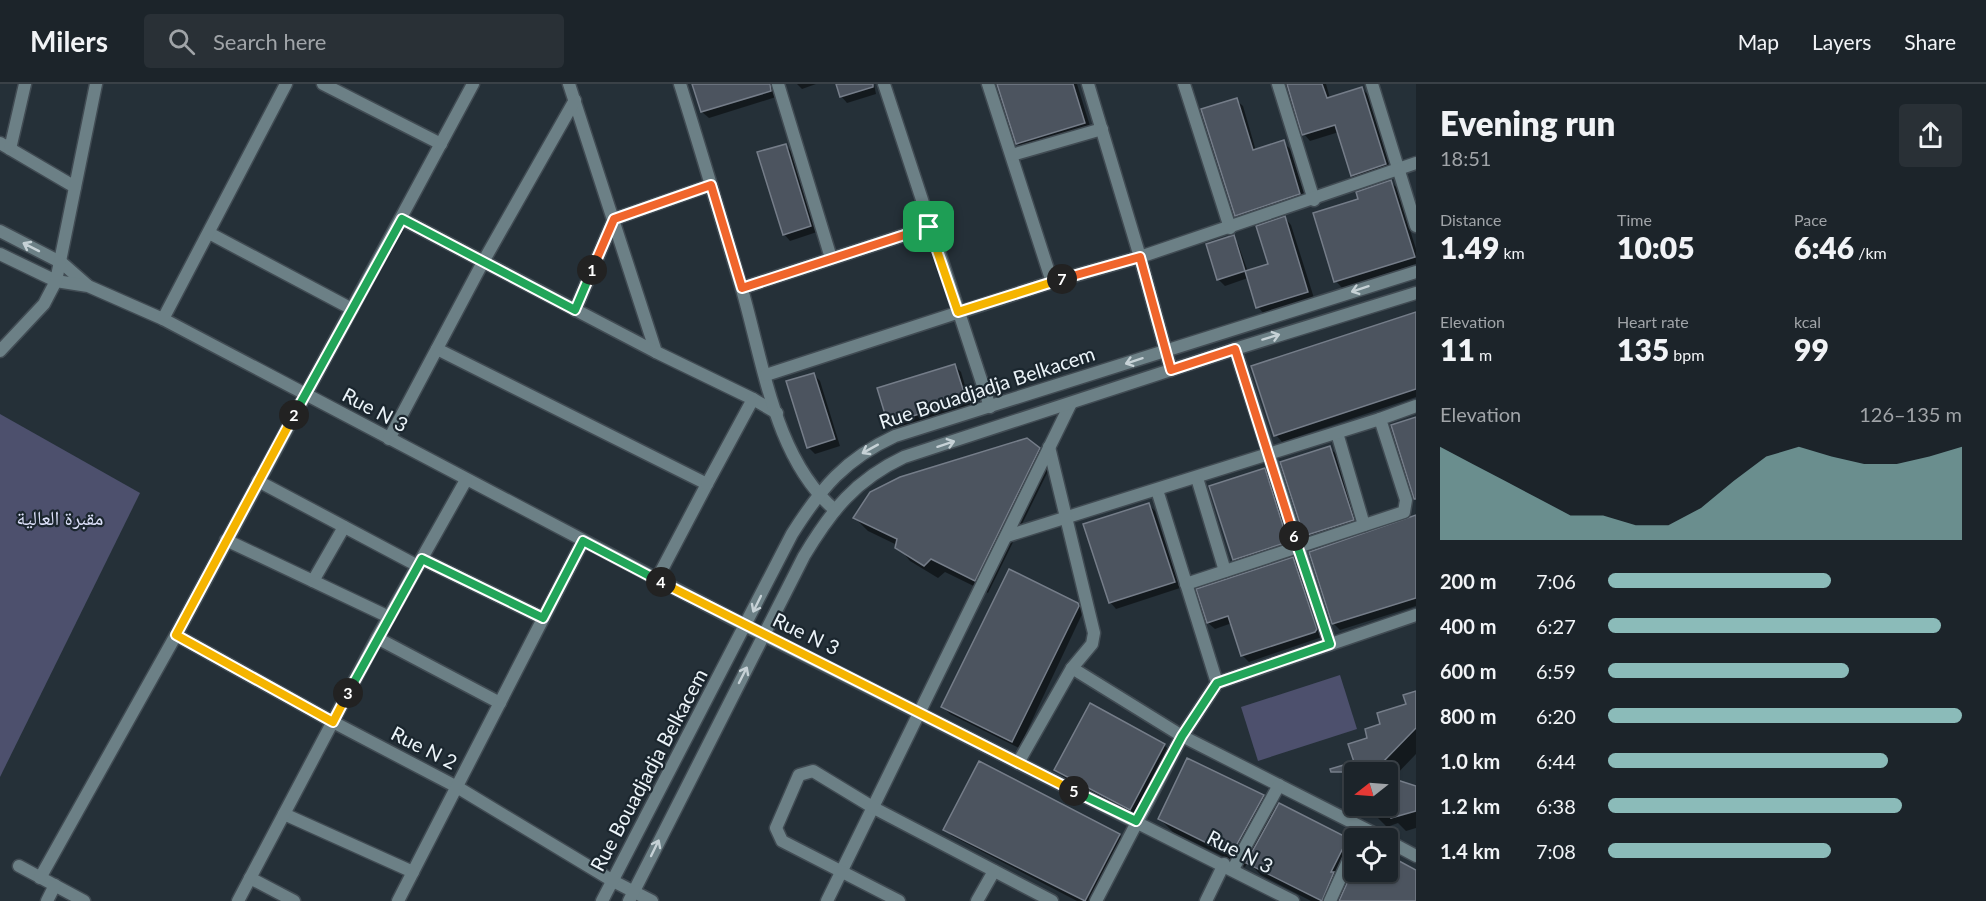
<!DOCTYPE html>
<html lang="en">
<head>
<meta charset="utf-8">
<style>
  body { margin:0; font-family:Lato,"Noto Naskh Arabic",sans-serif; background:#293036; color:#f1f3f6; height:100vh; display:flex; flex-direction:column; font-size:22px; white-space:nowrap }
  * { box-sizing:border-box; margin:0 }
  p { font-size:20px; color:#a0a4a8 }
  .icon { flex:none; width:33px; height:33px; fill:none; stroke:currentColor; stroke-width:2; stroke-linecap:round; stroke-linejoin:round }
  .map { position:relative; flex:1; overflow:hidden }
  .drawer { display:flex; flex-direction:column; background:#1c242a; width:570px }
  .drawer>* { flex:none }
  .needle { width:39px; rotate:253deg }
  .tools { position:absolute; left:1344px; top:678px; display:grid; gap:12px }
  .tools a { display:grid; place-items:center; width:54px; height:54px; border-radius:6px; background:#1c242a; box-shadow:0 2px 4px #0004,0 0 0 2px #3a4147; font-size:30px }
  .pin { position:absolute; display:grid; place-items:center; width:51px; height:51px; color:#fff; margin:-26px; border-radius:12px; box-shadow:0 3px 9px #0006 }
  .km { position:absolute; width:30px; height:30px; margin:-15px; border-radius:50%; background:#222; color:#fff; font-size:16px; line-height:30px; text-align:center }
  .round { display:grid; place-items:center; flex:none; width:63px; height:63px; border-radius:6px; background:#293036 }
  .overview { display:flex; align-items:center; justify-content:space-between; height:102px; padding:0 24px }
  h1 { font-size:33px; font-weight:800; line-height:45px }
  .figures { display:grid; grid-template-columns:repeat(3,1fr); gap:9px; height:102px; padding:6px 24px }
  .figures div { display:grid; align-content:center }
  .figures b { font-size:30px; font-weight:800 }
  .figures small { font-size:16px; font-weight:400 }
  .figures p { font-size:16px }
  .chart { height:168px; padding:12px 24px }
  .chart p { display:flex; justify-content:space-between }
  .chart svg { width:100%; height:108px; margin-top:6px; fill:#8bbbb9; opacity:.7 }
  ul { padding:0 24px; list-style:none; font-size:20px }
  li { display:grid; grid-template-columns:96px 72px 1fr; align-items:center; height:45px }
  li i { height:15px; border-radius:8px; background:#8bbbb9 }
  header { display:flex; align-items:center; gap:36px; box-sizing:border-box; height:84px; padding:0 30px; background:#1c242a; border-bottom:2px solid #3a4147 }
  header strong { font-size:28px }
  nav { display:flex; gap:33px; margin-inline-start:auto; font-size:21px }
  .search { width:420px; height:54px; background:#293036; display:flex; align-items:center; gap:15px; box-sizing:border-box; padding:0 21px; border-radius:6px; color:#a0a4a8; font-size:22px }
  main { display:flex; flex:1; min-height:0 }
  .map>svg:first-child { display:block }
  .green { fill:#4d506d }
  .shadow { fill:#0007 }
  .building { fill:#4c545f; stroke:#757d89; stroke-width:1.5 }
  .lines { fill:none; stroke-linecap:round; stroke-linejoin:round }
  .minor-casing { stroke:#414b53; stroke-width:15 }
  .tertiary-casing { stroke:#414b53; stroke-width:15 }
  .minor { stroke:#6c8086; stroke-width:12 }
  .tertiary { stroke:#6c8086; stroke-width:12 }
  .oneway { stroke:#c6d1d6 }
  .split-1-casing { stroke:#fff; stroke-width:12 }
  .split-2-casing { stroke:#fff; stroke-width:12 }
  .split-3-casing { stroke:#fff; stroke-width:12 }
  .split-4-casing { stroke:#fff; stroke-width:12 }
  .split-5-casing { stroke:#fff; stroke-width:12 }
  .split-6-casing { stroke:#fff; stroke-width:12 }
  .split-7-casing { stroke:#fff; stroke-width:12 }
  .split-8-casing { stroke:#fff; stroke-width:12 }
  .split-1 { stroke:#f0652b; stroke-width:8 }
  .split-2 { stroke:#22a559; stroke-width:8 }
  .split-3 { stroke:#f5b400; stroke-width:8 }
  .split-4 { stroke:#22a559; stroke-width:8 }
  .split-5 { stroke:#f5b400; stroke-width:8 }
  .split-6 { stroke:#22a559; stroke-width:8 }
  .split-7 { stroke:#f0652b; stroke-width:8 }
  .split-8 { stroke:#f5b400; stroke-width:8 }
  .labels { text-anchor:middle; stroke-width:4.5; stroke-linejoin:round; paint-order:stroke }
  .street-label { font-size:20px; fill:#ecf4f9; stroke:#1b262e }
  .park-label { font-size:20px; fill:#dee2fb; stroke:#1b262e }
</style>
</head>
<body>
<header>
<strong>Milers</strong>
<div class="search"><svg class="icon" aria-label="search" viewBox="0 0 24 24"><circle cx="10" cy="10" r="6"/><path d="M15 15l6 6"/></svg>Search here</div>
<nav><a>Map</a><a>Layers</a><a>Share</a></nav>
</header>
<main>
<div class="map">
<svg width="1416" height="817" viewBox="0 0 1416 817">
  <rect width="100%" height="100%" fill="#253038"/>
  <!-- green -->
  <g class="green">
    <polygon points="0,330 140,409 0,693"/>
    <polygon points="1340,591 1357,645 1258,677 1241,623"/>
  </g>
  <!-- shadow -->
  <g class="shadow">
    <polygon points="693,0 772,0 776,13 709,34 702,28"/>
    <polygon points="797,0 816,0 802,5"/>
    <polygon points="837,0 874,0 876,10 847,19 841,12"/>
    <polygon points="997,0 1077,0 1091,45 1024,66 1017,59"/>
    <polygon points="1286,0 1326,0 1330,14 1362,4 1368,11 1392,87 1359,98 1352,92 1339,48 1310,57 1304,50"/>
    <polygon points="1236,16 1243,22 1256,67 1283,58 1290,65 1306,116 1243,137 1236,131"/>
    <polygon points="785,61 792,68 817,148 790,157 784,150"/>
    <polygon points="1391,98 1397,104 1416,165 1416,180 1342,204 1336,197 1360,116"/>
    <polygon points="1285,134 1291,141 1314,214 1264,230 1258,223 1248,194 1225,202 1218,195 1232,154 1238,160 1248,188 1270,181"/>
    <polygon points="1416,229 1416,313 1282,358 1276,351"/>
    <polygon points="955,282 961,288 971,322 896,345 889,339"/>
    <polygon points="813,290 820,297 840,362 815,370 808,363"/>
    <polygon points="1330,364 1336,370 1359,442 1312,458 1305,452"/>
    <polygon points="1039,365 1052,379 988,509 945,488 938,494 910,477 897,461 868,447 855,434"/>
    <polygon points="1264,386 1271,392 1294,464 1241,482 1234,475"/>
    <polygon points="1149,421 1155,427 1180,504 1116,525 1110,518"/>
    <polygon points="1416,433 1416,522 1340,546 1334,540 1311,469"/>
    <polygon points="1293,475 1299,481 1322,553 1249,578 1242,571 1232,539 1215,545 1208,539"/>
    <polygon points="1077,520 1084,526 1019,664 950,630 943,623"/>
    <polygon points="1416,608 1416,670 1394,693 1396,698 1416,704 1416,744 1406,747 1398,739 1387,743 1373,729 1370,722 1388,722 1388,688 1354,688 1354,694 1351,681 1356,679 1369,655 1408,621"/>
    <polygon points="1164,661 1171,668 1137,731 1062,692 1056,685"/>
    <polygon points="1263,712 1276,726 1279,721 1350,758 1354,762 1354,788 1388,788 1388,773 1416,788 1416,817 1311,817 1261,791 1248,778 1245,783 1173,748 1160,735"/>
    <polygon points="945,746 1119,751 1126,757 1095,817 1077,817 952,752"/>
  </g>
  <!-- building -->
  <g class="building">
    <polygon points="692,0 770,0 771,7 701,28"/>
    <polygon points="836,0 873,0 873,3 840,13"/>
    <polygon points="997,0 1073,0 1085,39 1016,60"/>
    <polygon points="1287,0 1322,0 1327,14 1362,3 1386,80 1351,92 1335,41 1302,51"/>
    <polygon points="1237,14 1253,66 1284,56 1300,110 1235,132 1201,25"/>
    <polygon points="786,60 811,142 783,151 757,68"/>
    <polygon points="1391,96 1415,173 1334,198 1313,129 1358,115 1356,108"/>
    <polygon points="1285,132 1308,208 1256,224 1245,187 1268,180 1256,142"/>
    <polygon points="1234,151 1245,187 1217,196 1206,160"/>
    <polygon points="1416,228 1416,305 1274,352 1251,282"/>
    <polygon points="955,280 966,315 888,340 877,304"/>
    <polygon points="814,289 835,355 807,364 786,297"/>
    <polygon points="1416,333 1416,415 1414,415 1391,341"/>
    <polygon points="1027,354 1040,364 975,497 931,475 924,482 895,464 897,455 853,434 870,408 900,393"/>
    <polygon points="1330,362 1354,436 1304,452 1280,378"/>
    <polygon points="1265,384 1288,458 1233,476 1209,402"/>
    <polygon points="1149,419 1175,498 1109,519 1083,440"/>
    <polygon points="1416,431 1416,514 1332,540 1309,468"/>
    <polygon points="1293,473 1317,545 1315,548 1241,572 1228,532 1207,539 1196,505"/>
    <polygon points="1009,485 1078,519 1079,522 1012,658 941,623"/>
    <polygon points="1416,607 1416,644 1382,679 1385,688 1331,688 1330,685 1354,678 1348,660 1367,654 1365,645 1380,640 1377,629 1406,620 1403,611"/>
    <polygon points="1090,619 1165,660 1130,726 1054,686"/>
    <polygon points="1187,674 1264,711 1231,771 1158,735"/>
    <polygon points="979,677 1120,750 1085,817 943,746"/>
    <polygon points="1388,693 1416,702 1416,727 1391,734 1388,724"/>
    <polygon points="1279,719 1348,754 1331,788 1334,788 1322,817 1246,779"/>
    <polygon points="1388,771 1416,786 1416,817 1339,817 1352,788 1388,788"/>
  </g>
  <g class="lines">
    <!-- minor casing -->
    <g class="minor-casing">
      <g id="minor">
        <polyline points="323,0 441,60"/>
        <polyline points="569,0 656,268 753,315 777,329"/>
        <path d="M680,0C701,67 721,134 741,202C763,276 774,374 835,426"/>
        <polyline points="778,0 831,174"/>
        <polyline points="884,0 990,323"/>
        <polyline points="988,0 1052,198"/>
        <polyline points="1088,0 1140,173 1171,286"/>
        <polyline points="1184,0 1230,144"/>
        <polyline points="1278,0 1314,116"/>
        <polyline points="1372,0 1416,142"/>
        <polyline points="0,59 75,103"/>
        <polyline points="10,65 25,0"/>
        <polyline points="1012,71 1102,45"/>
        <polyline points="402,135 656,268"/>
        <polyline points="0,147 62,179 87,201"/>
        <polyline points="209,149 352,225"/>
        <polyline points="0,170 56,197 88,202 163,235 750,544 1293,817"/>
        <polyline points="742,204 929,143"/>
        <polyline points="575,226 614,135 711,101"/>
        <polyline points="163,235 286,0"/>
        <polyline points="437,265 707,400 657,495"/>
        <polyline points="1235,265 1330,560"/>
        <polyline points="0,267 44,220 56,197 96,0"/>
        <polyline points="766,291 1052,198 1140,173 1416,79"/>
        <polyline points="1337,349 1364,441"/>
        <polyline points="389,355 483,178 575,16"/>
        <polyline points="1197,394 1225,487"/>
        <polyline points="258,397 418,482"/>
        <polyline points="707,400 753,315"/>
        <polyline points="1157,406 1217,599"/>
        <polyline points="1007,452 1380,335"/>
        <polyline points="226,456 389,533"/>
        <polyline points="422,475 543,534"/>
        <polyline points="313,497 344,443"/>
        <polyline points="1186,500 1404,428 1406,416 1380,335 1416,322"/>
        <polyline points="176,551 333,638 457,703 613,797 652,817"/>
        <polyline points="377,554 500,619"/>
        <polyline points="1072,584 1182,652 1383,754"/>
        <polyline points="1018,679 1072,584 1092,560 1094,549 1049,363"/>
        <polyline points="284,730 413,788"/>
        <polyline points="1388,757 1416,772"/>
        <polyline points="19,782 84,817"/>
        <polyline points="1233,785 1279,701"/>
        <polyline points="40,794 176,551 473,0"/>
        <polyline points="250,794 294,817"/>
        <polyline points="47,817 55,801"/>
        <polyline points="238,817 377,554 466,396"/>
        <polyline points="398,817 583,457"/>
        <polyline points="827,817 1071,319"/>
        <polyline points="899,817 782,757 776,744 799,691 813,687 874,724 1052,817"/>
        <polyline points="977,817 994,787"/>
        <polyline points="1096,817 1182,652 1217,599 1416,531"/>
        <polyline points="1206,817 1224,780"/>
        <polyline points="1330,817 1354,764"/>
      </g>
    </g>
    <!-- tertiary casing -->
    <g class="tertiary-casing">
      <g id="tertiary">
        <path d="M602,817L792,450C821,404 845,375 895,352L1416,188"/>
        <path d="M629,817L804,472C831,427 855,396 904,373L1235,265L1416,209"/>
      </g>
    </g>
    <!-- minor -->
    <use href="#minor" class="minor"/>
    <!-- tertiary -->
    <use href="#tertiary" class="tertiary"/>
  </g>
  <!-- one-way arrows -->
  <defs><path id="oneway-shaft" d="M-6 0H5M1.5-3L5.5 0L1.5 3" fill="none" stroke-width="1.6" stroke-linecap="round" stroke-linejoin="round" transform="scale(1.5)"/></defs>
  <g class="oneway">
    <use href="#oneway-shaft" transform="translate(31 163) rotate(-153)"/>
    <use href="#oneway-shaft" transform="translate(1360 205) rotate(162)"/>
    <use href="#oneway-shaft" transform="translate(1271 253) rotate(-17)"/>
    <use href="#oneway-shaft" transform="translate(1134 277) rotate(162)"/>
    <use href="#oneway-shaft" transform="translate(946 360) rotate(-18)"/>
    <use href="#oneway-shaft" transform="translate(870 365) rotate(151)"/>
    <use href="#oneway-shaft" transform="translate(757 520) rotate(116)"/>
    <use href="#oneway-shaft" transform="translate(743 591) rotate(-63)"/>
    <use href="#oneway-shaft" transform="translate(655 764) rotate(-64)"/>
  </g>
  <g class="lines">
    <!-- split-1 casing -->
    <g class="split-1-casing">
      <polyline id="split-1" points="592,186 614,135 711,101 742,204 929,143"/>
    </g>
    <!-- split-2 casing -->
    <g class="split-2-casing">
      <polyline id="split-2" points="294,331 402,135 575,226 592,186"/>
    </g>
    <!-- split-3 casing -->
    <g class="split-3-casing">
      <polyline id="split-3" points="294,331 176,551 333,638 348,609"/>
    </g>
    <!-- split-4 casing -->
    <g class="split-4-casing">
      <polyline id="split-4" points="348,609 422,475 543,534 583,457 661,498"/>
    </g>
    <!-- split-5 casing -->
    <g class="split-5-casing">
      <polyline id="split-5" points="661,498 1074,707"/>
    </g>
    <!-- split-6 casing -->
    <g class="split-6-casing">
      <polyline id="split-6" points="1074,707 1136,737 1182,652 1217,599 1330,560 1294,452"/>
    </g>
    <!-- split-7 casing -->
    <g class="split-7-casing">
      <polyline id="split-7" points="1062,195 1140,173 1171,286 1235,265 1294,452"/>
    </g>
    <!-- split-8 casing -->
    <g class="split-8-casing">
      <polyline id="split-8" points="929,143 958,228 1062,195"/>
    </g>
    <!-- split-1 -->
    <use href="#split-1" class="split-1"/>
    <!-- split-2 -->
    <use href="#split-2" class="split-2"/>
    <!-- split-3 -->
    <use href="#split-3" class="split-3"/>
    <!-- split-4 -->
    <use href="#split-4" class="split-4"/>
    <!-- split-5 -->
    <use href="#split-5" class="split-5"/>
    <!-- split-6 -->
    <use href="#split-6" class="split-6"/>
    <!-- split-7 -->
    <use href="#split-7" class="split-7"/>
    <!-- split-8 -->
    <use href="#split-8" class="split-8"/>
  </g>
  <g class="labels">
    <!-- street labels -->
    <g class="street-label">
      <text transform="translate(987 304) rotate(-18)" y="7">Rue Bouadjadja Belkacem</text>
      <text transform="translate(375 326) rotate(28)" y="7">Rue N 3</text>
      <text transform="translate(806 550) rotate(26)" y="7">Rue N 3</text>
      <text transform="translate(424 664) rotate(27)" y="7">Rue N 2</text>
      <text transform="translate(649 686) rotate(-62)" y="7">Rue Bouadjadja Belkacem</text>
      <text transform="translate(1240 768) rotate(27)" y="7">Rue N 3</text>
    </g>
    <!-- park labels -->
    <g class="park-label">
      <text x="60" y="441">مقبرة العالية</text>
    </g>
  </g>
</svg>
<div class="tools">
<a><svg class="needle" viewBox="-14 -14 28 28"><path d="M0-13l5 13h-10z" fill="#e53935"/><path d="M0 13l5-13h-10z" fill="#a0a4a8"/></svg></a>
<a><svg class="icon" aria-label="locate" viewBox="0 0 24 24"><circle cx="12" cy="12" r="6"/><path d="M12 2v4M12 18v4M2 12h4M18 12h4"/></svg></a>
</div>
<div class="pin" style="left:929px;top:143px;background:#1e9e55"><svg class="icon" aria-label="arrive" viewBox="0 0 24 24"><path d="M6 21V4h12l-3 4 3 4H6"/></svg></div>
<b class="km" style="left:592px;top:186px">1</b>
<b class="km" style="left:294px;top:331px">2</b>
<b class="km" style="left:348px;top:609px">3</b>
<b class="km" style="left:661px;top:498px">4</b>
<b class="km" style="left:1074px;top:707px">5</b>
<b class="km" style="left:1294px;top:452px">6</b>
<b class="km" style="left:1062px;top:195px">7</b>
</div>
<section class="drawer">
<div class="overview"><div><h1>Evening run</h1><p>18:51</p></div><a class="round"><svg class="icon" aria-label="share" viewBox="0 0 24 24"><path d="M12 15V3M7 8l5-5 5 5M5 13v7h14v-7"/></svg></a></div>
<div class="figures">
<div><p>Distance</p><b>1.49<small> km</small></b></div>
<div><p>Time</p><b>10:05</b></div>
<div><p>Pace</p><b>6:46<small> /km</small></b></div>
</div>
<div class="figures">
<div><p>Elevation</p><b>11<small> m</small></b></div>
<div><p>Heart rate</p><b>135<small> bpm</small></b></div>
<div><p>kcal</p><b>99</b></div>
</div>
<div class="chart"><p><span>Elevation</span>126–135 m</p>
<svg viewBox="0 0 160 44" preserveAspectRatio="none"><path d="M0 44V6L10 13L20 20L30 27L40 34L50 34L60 38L70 38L80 31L90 20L100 10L110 6L120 10L130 13L140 13L150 10L160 6V44z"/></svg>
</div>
<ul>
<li><b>200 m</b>7:06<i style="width:63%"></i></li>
<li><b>400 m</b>6:27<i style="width:94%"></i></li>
<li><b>600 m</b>6:59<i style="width:68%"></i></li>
<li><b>800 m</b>6:20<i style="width:100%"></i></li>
<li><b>1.0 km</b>6:44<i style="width:79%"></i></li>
<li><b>1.2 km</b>6:38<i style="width:83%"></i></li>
<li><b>1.4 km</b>7:08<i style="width:63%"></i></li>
</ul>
</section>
</main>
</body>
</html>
